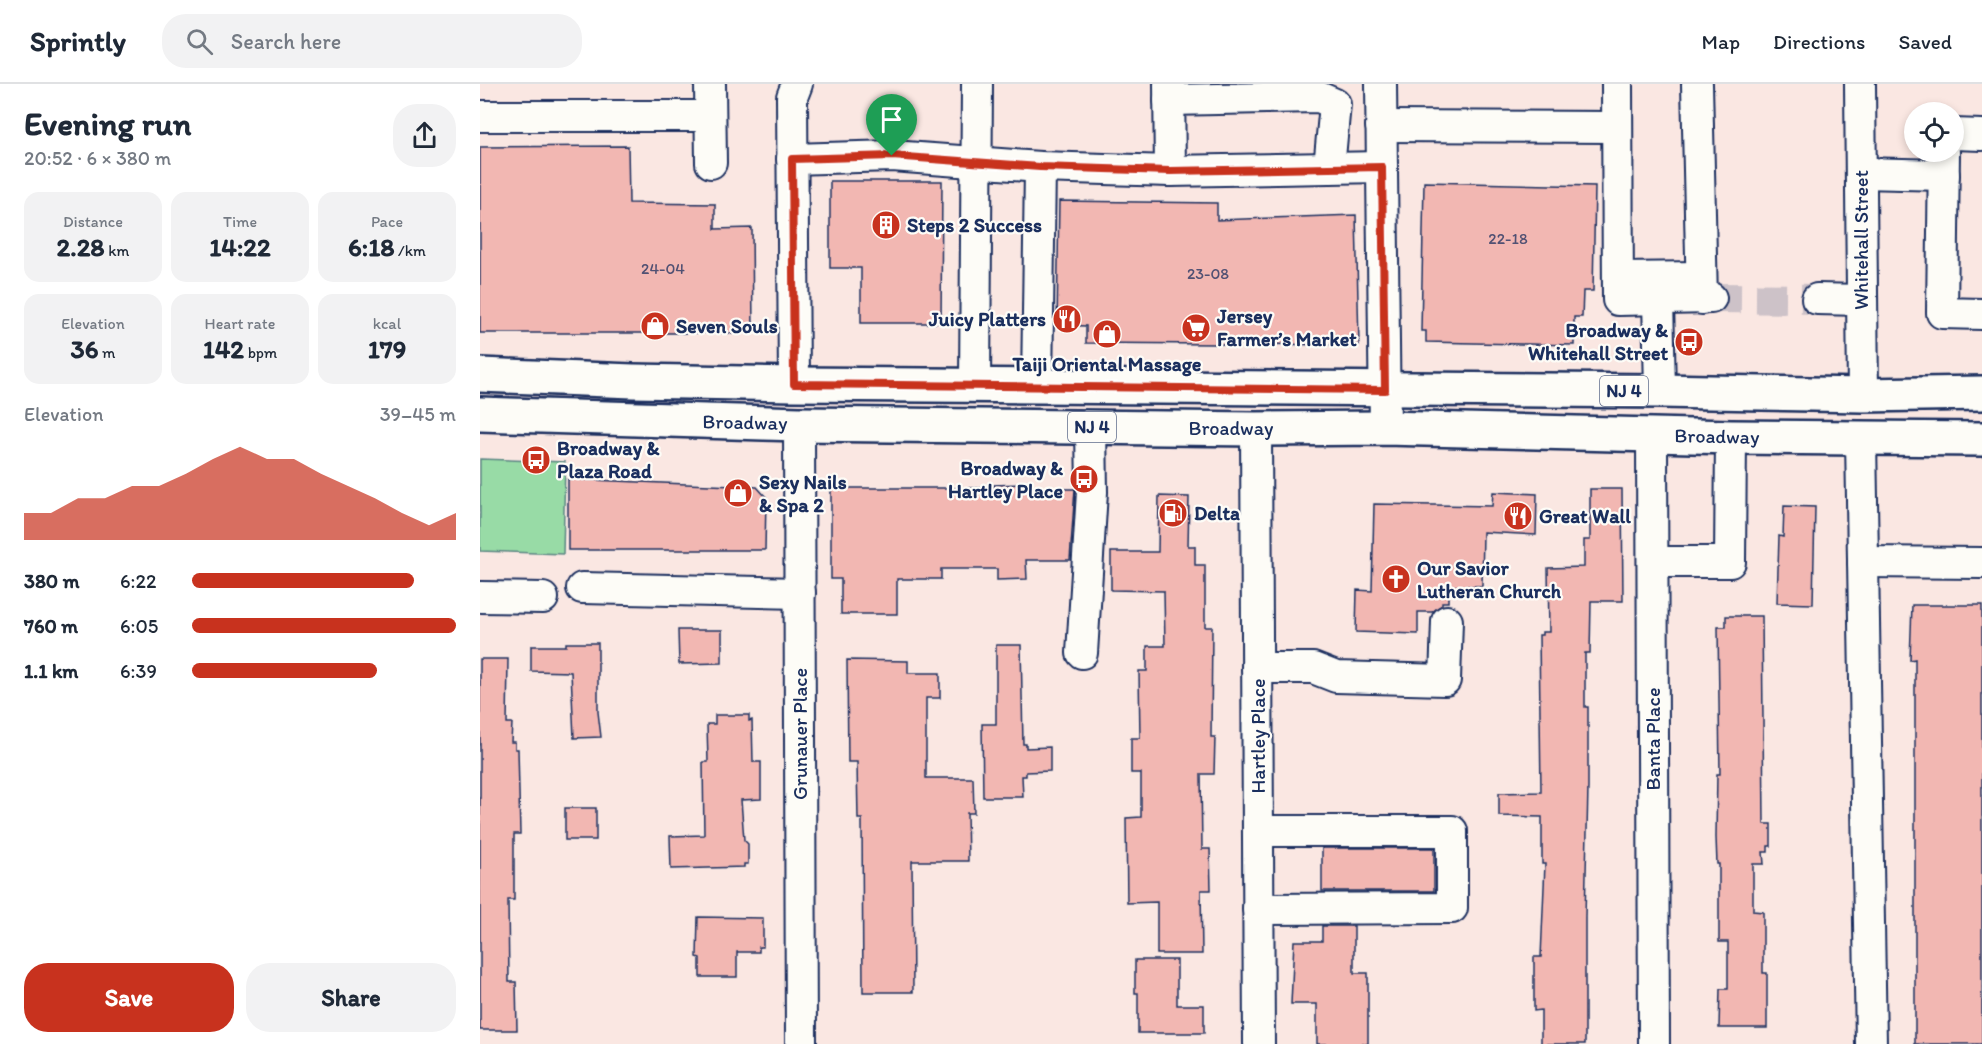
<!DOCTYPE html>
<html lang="en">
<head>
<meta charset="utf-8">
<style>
  body { margin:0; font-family:Itim,sans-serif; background:#f2f2f3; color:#1f2937; height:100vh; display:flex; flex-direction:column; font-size:22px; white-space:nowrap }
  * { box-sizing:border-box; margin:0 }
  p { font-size:20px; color:#747a83 }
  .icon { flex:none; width:33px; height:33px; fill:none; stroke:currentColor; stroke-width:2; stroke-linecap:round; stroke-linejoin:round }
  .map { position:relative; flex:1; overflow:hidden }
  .panel { display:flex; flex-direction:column; background:#fff; width:480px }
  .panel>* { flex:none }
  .buttons { position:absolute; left:1424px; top:18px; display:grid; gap:12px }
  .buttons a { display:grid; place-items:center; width:60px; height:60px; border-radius:50%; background:#fff; box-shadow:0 3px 9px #0003; font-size:30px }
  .pin { position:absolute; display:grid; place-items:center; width:51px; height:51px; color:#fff; margin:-62px -26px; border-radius:50% 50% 50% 0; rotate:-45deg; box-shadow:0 0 6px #0007 }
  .pin .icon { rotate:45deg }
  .round { display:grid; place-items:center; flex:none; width:63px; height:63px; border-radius:24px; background:#f2f2f3 }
  .head { display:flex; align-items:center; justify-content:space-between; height:102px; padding:0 24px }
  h1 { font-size:33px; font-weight:700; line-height:45px }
  .metrics { display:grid; grid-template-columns:repeat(3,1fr); gap:9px; height:102px; padding:6px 24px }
  .metrics div { display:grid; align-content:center; border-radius:15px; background:#f2f2f3; text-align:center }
  .metrics b { font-size:26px; font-weight:700 }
  .metrics small { font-size:16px; font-weight:400 }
  .metrics p { font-size:16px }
  .chart { height:168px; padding:12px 24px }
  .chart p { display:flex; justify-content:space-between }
  .chart svg { width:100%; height:108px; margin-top:6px; fill:#c8321e; opacity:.7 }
  .cta { display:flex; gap:12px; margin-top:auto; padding:12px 24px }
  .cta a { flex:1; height:69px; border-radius:24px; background:#c8321e; color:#fff; font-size:24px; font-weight:700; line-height:69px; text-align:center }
  .cta a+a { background:#f2f2f3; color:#1f2937 }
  ul { padding:0 24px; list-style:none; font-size:20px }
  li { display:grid; grid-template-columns:96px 72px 1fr; align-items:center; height:45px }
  li i { height:15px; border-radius:8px; background:#c8321e }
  header { display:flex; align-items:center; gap:36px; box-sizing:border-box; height:84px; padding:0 30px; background:#fff; border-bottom:2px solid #e0e1e3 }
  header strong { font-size:28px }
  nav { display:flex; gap:33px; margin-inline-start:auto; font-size:21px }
  .search { width:420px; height:54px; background:#f2f2f3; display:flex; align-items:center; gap:15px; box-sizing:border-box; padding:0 21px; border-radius:24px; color:#747a83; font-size:22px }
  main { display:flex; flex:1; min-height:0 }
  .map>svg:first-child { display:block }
  .green { fill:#98dba6; stroke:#5a8582; stroke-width:1.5 }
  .building { fill:#f2b7b2; stroke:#1b2f5e; stroke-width:1.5 }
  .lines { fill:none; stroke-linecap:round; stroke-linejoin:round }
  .minor-tunnel { stroke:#cdc2c8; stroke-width:30; stroke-dasharray:30 15; stroke-linecap:butt }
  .minor-casing { stroke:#1b2f5e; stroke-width:34 }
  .major-casing { stroke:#1b2f5e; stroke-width:38 }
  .minor { stroke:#fdfcf7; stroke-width:30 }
  .major { stroke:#fdfcf7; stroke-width:33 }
  .route-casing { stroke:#fff; stroke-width:12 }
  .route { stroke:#c8321e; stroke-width:8 }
  .labels { text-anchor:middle; stroke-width:4.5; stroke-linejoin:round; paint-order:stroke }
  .number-label { font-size:16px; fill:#515173 }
  .shield { fill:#fdfcf7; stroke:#5f6c8c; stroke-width:1.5 }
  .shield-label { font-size:18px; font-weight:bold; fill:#1b2f5e }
  .poi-label { font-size:20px; font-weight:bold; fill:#1b2f5e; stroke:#fdfcf7; text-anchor:start }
  .street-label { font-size:20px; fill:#1b2f5e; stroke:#fdfcf7 }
</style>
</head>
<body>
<header>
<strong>Sprintly</strong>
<div class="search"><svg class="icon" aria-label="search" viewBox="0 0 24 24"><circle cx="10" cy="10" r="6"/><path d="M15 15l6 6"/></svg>Search here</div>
<nav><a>Map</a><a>Directions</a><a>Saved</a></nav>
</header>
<main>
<section class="panel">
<div class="head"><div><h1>Evening run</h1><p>20:52 · 6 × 380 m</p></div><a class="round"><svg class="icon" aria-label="share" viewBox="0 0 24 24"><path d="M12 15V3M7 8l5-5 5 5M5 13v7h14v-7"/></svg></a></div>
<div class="metrics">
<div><p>Distance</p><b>2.28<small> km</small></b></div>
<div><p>Time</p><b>14:22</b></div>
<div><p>Pace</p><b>6:18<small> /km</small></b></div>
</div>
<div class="metrics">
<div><p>Elevation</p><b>36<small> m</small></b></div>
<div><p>Heart rate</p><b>142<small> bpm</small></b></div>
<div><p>kcal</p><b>179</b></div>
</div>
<div class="chart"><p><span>Elevation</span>39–45 m</p>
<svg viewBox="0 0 160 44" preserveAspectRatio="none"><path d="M0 44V33L10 33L20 27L30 27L40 22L50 22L60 17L70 11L80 6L90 11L100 11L110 17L120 22L130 27L140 33L150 38L160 33V44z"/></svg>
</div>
<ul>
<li><b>380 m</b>6:22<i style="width:84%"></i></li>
<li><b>760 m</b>6:05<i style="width:100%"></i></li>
<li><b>1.1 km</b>6:39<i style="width:70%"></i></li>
</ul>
<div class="cta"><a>Save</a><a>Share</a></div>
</section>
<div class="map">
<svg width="1502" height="960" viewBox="0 0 1502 960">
  <rect width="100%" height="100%" fill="#fae7e2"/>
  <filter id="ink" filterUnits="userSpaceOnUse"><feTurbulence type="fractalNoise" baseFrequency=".0167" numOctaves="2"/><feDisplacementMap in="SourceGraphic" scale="12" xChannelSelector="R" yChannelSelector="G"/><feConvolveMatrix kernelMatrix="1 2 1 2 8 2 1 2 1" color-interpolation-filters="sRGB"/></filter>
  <g filter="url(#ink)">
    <!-- green -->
    <polygon class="green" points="0,375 85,378 83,470 0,467"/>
    <!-- building -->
    <g class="building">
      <polygon points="148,62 149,119 235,120 235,145 272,144 273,249 0,249 0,63"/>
      <polygon points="350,97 462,97 461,239 381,239 381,184 350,184"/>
      <polygon points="944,98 1115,102 1113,207 1103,207 1102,233 1094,233 1094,261 946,258 946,247 941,247"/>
      <polygon points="579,117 737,119 737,136 876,131 879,261 606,259 606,242 577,241"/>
      <polygon points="88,395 277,403 286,413 285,466 88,466"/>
      <polygon points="544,400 544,405 595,405 590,476 546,476 547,495 517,496 517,485 461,485 461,495 417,495 417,530 361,530 361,495 351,495 351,404 514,404 514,401"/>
      <polygon points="1110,405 1142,405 1143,517 1111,517 1110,569 1105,569 1105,623 1108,623 1108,703 1105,833 1105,960 1061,960 1061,926 1054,927 1054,873 1061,873 1065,780 1062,780 1062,733 1019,732 1019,709 1061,708 1059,551 1062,551 1062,548 1069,548 1068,484 1104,483 1104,456 1110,456"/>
      <polygon points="1013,408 1057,410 1056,451 1003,448 1002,502 968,502 968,518 962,518 962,521 952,528 938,528 938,550 876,548 877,506 892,507 894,420 1012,422"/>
      <polygon points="679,412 709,413 708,462 715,462 715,481 725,481 725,543 732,543 731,653 735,653 734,690 721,690 722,765 730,765 731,806 721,806 722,870 677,870 677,818 647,819 646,734 661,733 661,689 651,689 651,654 660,654 659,587 667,587 667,562 685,562 684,507 631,506 631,468 678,468"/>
      <polygon points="1304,422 1335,423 1333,520 1297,519 1299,452 1303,453"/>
      <polygon points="1432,521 1502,521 1502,960 1435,960 1435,575 1430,576"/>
      <polygon points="1246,532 1282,532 1284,740 1291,740 1291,762 1288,762 1288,768 1283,768 1284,780 1273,780 1273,827 1283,828 1283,889 1287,889 1287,944 1239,944 1240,905 1248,905 1248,858 1239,858 1239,780 1237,780 1236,753 1237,690 1240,690 1238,543 1246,543"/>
      <polygon points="198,546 242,546 242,579 199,580"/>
      <polygon points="86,559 118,559 118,628 121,653 94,654 91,588 51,587 51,562 86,562"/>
      <polygon points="516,561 541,561 543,660 546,660 546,664 570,663 570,687 546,688 546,692 542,692 543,713 503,713 502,640 516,640"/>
      <polygon points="0,575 28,575 27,639 32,639 31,658 35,658 35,665 38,665 40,750 34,750 34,816 28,816 29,898 36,898 37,946 0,946"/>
      <polygon points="367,576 428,577 428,589 460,589 460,614 446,614 446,694 493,694 494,729 487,729 488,777 432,777 433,908 383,908 382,735 378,735 377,678 368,678"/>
      <polygon points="235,631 269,631 269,637 272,636 273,678 281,678 281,715 261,716 264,756 268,760 268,780 264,780 264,783 191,785 190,752 224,751 223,678 228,678 227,640 235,640"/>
      <rect x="85" y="724" width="31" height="32"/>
      <rect x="842" y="764" width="112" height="43"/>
      <polygon points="218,833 283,834 283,863 279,863 279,868 257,868 257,893 220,893 220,874 217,873"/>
      <polygon points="842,842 874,842 874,889 888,889 888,960 837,960 837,920 811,920 814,857 842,857"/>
      <polygon points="655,876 697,876 697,921 724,921 724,949 658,949 658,909 655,909"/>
    </g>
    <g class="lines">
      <!-- minor-tunnel -->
      <polyline class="minor-tunnel" points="1231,214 1337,215"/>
      <!-- minor casing -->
      <g class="minor-casing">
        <g id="minor">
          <polyline points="230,0 231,79"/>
          <polyline points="689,0 690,87"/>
          <polyline points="901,0 905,344"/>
          <polyline points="1137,0 1138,216 1231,214"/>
          <polyline points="1217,0 1222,215"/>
          <polyline points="1380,0 1383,311"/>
          <polyline points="689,16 839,13 855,20 849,84"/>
          <polyline points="0,32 230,32"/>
          <polyline points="901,42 1137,43"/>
          <polyline points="1473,50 1502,51"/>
          <polyline points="1464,68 1462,229 1502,230"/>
          <polyline points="312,75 412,72 560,83 690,87 902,83"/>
          <polyline points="1381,89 1464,91"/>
          <polyline points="1139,194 1221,193"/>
          <polyline points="1178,215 1180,307"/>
          <polyline points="1337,215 1381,216"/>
          <polyline points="314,300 312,13 317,0"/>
          <polyline points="495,302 497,0"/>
          <polyline points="557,303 560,83"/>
          <polyline points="319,340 321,960"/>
          <polyline points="776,345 779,960"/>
          <polyline points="1172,351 1174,960"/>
          <polyline points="1381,355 1391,960"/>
          <polyline points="1173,478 1250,478 1251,353"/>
          <polyline points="1383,478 1502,479"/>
          <polyline points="102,504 320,509"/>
          <polyline points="0,513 63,514"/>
          <polyline points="602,569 612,408 611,343"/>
          <polyline points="777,584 833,584 856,593 965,596 967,537"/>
          <polyline points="778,747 972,747 972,824 778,825"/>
        </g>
      </g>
      <!-- major casing -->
      <g class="major-casing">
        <g id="major">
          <polyline points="0,291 153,297 314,300 1180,307 1383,311 1502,309"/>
          <polyline points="0,330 319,340 776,345 905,344 1251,353 1502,355"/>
        </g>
      </g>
      <!-- minor -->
      <use href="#minor" class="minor"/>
      <!-- major -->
      <use href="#major" class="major"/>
    </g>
  </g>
  <g class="lines" filter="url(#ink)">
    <!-- route casing -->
    <g class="route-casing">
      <polygon id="route" points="412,72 560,83 690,87 902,83 905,306 314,300 312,75"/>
    </g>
    <!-- route -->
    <use href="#route" class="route"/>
  </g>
  <!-- icons -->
  <defs>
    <g id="building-disc" transform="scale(1.5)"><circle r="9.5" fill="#c8321e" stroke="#fdfcf7"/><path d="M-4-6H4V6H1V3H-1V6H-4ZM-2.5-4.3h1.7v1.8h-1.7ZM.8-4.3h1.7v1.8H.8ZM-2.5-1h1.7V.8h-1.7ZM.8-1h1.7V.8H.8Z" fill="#fff"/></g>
    <g id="restaurant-disc" transform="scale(1.5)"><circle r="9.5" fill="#c8321e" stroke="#fdfcf7"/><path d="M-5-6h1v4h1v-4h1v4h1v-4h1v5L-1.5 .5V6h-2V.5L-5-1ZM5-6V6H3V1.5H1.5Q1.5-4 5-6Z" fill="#fff"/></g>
    <g id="shop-disc" transform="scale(1.5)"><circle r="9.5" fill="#c8321e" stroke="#fdfcf7"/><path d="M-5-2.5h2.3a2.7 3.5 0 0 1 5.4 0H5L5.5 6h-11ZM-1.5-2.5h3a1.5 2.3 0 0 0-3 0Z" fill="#fff"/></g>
    <g id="supermarket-disc" transform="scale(1.5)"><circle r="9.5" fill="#c8321e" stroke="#fdfcf7"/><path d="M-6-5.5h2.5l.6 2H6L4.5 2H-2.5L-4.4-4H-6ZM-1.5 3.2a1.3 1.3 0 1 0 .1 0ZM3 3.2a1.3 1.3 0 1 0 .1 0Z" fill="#fff"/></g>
    <g id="bus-disc" transform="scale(1.5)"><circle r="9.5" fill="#c8321e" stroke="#fdfcf7"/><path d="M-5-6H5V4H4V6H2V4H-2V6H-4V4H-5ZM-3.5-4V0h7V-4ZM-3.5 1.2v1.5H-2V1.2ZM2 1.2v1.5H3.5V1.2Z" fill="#fff"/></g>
    <g id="fuel-disc" transform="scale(1.5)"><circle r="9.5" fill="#c8321e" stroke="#fdfcf7"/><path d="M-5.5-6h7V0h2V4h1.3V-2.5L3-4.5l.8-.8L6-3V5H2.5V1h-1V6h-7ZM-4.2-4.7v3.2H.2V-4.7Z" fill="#fff"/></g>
    <g id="church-disc" transform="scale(1.5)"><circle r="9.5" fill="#c8321e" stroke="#fdfcf7"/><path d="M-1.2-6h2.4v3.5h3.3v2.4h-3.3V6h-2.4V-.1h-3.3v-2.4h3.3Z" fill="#fff"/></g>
  </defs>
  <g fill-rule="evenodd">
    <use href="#building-disc" x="406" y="141"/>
    <use href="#restaurant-disc" x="587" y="235"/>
    <use href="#shop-disc" x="175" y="242"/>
    <use href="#supermarket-disc" x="716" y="244"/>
    <use href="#shop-disc" x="627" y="250"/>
    <use href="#bus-disc" x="1209" y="258"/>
    <use href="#bus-disc" x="56" y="376"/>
    <use href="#bus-disc" x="604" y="395"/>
    <use href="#shop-disc" x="258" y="409"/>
    <use href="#fuel-disc" x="693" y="429"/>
    <use href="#restaurant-disc" x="1038" y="432"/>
    <use href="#church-disc" x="916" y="495"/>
  </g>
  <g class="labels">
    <!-- number labels -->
    <g class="number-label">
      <text x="1028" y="160">22-18</text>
      <text x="183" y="190">24-04</text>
      <text x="728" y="195">23-08</text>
    </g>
    <!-- shield labels -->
    <g class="shield">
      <rect x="1120" y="292" width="48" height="30" rx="4.5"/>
      <rect x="588" y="328" width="48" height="30" rx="4.5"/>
    </g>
    <g class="shield-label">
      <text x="1144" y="313">NJ 4</text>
      <text x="612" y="349">NJ 4</text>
    </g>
    <!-- poi labels -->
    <g class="poi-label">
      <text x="427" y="148">Steps 2 Success</text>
      <text x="737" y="239">Jersey<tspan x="737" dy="23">Farmer’s Market</tspan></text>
      <text x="566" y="242" text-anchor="end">Juicy Platters</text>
      <text x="196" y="249">Seven Souls</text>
      <text x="1188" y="253" text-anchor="end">Broadway &amp;<tspan x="1188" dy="23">Whitehall Street</tspan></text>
      <text x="627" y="287" text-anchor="middle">Taiji Oriental Massage</text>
      <text x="77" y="371">Broadway &amp;<tspan x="77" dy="23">Plaza Road</tspan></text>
      <text x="583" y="391" text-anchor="end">Broadway &amp;<tspan x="583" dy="23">Hartley Place</tspan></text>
      <text x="279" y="405">Sexy Nails<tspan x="279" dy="23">&amp; Spa 2</tspan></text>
      <text x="714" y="436">Delta</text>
      <text x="1059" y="439">Great Wall</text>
      <text x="937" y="491">Our Savior<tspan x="937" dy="23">Lutheran Church</tspan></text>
    </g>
    <!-- street labels -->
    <g class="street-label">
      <text transform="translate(1381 156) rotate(-90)" y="7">Whitehall Street</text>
      <text transform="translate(265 338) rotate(1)" y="7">Broadway</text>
      <text x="751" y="351">Broadway</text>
      <text transform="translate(1237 352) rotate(1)" y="7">Broadway</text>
      <text transform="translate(320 650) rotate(-90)" y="7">Grunauer Place</text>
      <text transform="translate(778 652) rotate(-90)" y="7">Hartley Place</text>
      <text transform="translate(1173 655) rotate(-90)" y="7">Banta Place</text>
    </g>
  </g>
</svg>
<div class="buttons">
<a><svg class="icon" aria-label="locate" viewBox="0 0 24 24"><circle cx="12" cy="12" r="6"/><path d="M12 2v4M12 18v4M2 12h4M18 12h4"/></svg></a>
</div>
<div class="pin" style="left:412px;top:72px;background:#1e9e55"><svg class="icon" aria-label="arrive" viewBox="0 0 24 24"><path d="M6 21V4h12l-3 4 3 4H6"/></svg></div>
</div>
</main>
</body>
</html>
